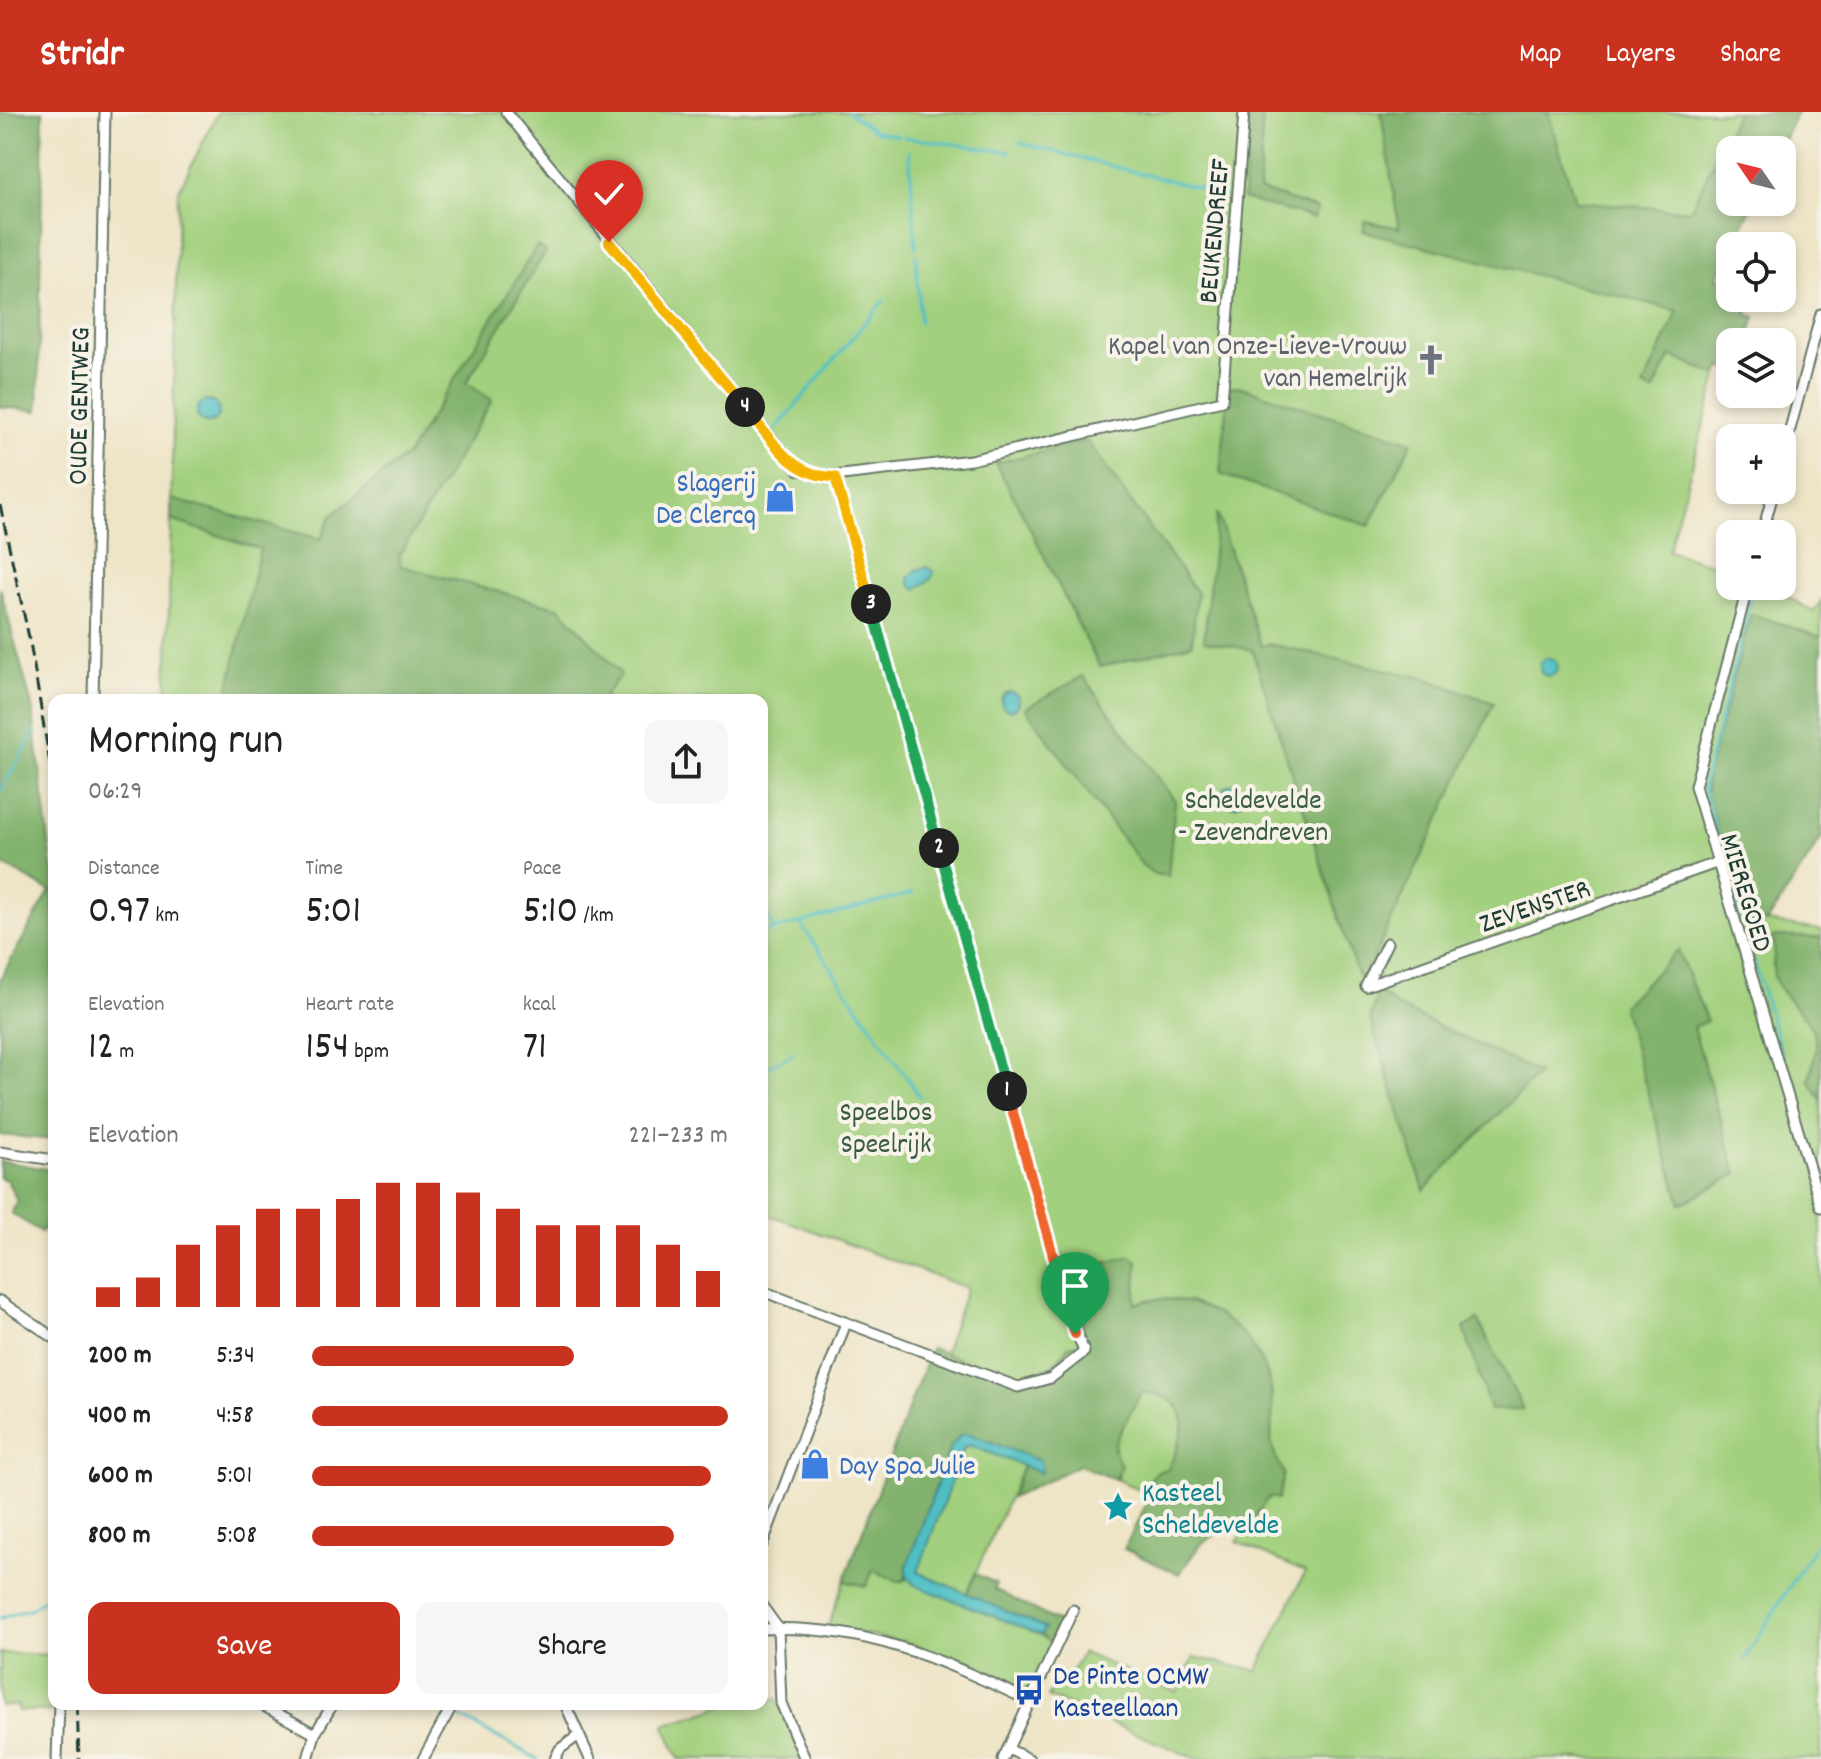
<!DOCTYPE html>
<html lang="en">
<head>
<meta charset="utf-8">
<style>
  body { margin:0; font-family:Dekko,sans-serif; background:#f6f6f6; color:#202124; height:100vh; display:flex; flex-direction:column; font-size:30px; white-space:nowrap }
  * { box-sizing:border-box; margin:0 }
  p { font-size:26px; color:#757577 }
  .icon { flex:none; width:44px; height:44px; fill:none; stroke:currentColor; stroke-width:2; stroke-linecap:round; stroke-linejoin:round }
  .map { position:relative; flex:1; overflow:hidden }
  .panel { position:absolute; left:48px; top:582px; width:720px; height:1016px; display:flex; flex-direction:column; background:#fff; border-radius:16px; box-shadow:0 4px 12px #0003 }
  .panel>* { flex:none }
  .needle { width:52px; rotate:305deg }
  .buttons { position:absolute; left:1716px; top:24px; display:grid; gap:16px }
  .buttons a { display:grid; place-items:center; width:80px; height:80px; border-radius:16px; background:#fff; box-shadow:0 4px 12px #0003; font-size:40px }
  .pin { position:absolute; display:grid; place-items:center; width:68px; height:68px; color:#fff; margin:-82px -34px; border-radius:50% 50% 50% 0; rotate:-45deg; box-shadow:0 0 8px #0007 }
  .pin .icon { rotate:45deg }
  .km { position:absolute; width:40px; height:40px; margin:-20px; border-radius:50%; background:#222; color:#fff; font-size:22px; line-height:40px; text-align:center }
  .round { display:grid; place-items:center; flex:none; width:84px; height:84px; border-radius:16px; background:#f6f6f6 }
  .headline { display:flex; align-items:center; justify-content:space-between; height:136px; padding:0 40px }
  h1 { font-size:44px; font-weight:600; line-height:60px }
  .metrics { display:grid; grid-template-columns:repeat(3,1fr); gap:12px; height:136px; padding:8px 40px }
  .metrics div { display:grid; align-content:center }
  .metrics b { font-size:40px; font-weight:600 }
  .metrics small { font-size:22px; font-weight:400 }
  .metrics p { font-size:22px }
  .chart { height:224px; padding:16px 40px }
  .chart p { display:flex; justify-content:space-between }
  .chart svg { width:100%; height:144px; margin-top:8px; stroke:#c8321e; stroke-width:6 }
  .cta { display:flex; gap:16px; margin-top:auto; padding:16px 40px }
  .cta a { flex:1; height:92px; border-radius:16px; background:#c8321e; color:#fff; font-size:32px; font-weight:600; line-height:92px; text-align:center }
  .cta a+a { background:#f6f6f6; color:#202124 }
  ul { padding:0 40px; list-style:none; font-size:26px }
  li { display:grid; grid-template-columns:128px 96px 1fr; align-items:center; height:60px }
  li i { height:20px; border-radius:10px; background:#c8321e }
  header { display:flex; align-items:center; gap:48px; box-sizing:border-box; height:112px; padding:0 40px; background:#c8321e; color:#fff }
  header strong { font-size:38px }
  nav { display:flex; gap:44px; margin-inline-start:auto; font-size:28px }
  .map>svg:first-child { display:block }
  .green { fill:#a3d07e; stroke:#618659; stroke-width:2 }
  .forest { fill:#82b26d; stroke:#507850; stroke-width:2 }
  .water { fill:#50bfc5; stroke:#387e7c; stroke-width:2 }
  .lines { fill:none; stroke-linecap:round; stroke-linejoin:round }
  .stream { stroke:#50bfc5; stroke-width:3 }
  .minor-casing { stroke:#677767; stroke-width:13 }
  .minor { stroke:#fff; stroke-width:9 }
  .rail { stroke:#1f3d34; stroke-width:3; stroke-dasharray:12 6; stroke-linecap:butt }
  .split-1-casing { stroke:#fff; stroke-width:16 }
  .split-2-casing { stroke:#fff; stroke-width:16 }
  .split-3-casing { stroke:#fff; stroke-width:16 }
  .split-4-casing { stroke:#fff; stroke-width:16 }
  .split-5-casing { stroke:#fff; stroke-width:16 }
  .split-1 { stroke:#f0652b; stroke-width:10 }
  .split-2 { stroke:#22a559; stroke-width:10 }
  .split-3 { stroke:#22a559; stroke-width:10 }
  .split-4 { stroke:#f5b400; stroke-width:10 }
  .split-5 { stroke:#f5b400; stroke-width:10 }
  .labels { text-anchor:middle; stroke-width:8; stroke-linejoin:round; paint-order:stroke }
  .street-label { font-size:28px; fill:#1f3d34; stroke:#f7f3e8 }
  .worship-label { font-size:28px; fill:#5b616d; stroke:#f7f3e8; text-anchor:end }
  .shop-label { font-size:28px; fill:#366cbe; stroke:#f7f3e8; text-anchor:end }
  .park-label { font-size:28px; fill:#395a43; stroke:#f7f3e8 }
  .culture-label { font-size:28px; fill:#0d838f; stroke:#f7f3e8; text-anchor:start }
  .transit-label { font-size:28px; fill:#164399; stroke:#f7f3e8; text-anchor:start }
</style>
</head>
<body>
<header>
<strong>Stridr</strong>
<nav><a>Map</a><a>Layers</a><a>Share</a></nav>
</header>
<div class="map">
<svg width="1821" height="1647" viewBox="0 0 1821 1647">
  <rect width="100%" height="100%" fill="#f7f3e8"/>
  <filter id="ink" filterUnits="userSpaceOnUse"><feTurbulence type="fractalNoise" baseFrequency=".0125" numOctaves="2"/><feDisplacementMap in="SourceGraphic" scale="16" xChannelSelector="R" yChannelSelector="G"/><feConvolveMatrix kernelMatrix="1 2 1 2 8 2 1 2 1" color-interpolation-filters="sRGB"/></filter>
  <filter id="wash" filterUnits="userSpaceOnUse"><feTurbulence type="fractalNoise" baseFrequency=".006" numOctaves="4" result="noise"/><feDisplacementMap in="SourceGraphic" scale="32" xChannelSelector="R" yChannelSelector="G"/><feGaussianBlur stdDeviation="1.8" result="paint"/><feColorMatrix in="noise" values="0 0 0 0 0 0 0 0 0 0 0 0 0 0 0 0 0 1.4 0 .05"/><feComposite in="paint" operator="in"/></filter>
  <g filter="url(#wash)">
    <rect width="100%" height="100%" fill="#eee4c6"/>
    <!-- green -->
    <g class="green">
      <path d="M218,0H1797L1779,38H1730V90H1754L1717,166L1730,172V186H1753L1746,202L1755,205L1747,230H1730V258L1720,255L1668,439L1730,458V474H1770L1813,500L1821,489V727L1767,810L1821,818V1647H1197L1048,1585L1059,1562L1070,1561L1083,1541L1177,1580L1194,1545L1257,1559L1305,1460L1237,1430L1269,1384L1278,1387L1271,1339L1272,1281L1220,1204L1190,1190L1150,1187L1134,1192L1079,1233L1068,1234C1036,1288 990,1257 944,1241L967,1176L762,1100V588H167L178,80Z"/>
      <path d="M1141,1279C1196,1285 1187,1318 1168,1357C1153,1361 1149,1366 1148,1381L1115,1367L1119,1364C1120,1353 1114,1343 1115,1333C1117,1316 1133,1295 1141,1279Z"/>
      <polygon points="970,1333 1023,1354 966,1483 921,1464 918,1456 960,1339"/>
      <polygon points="873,1458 905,1468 907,1464 909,1468 1041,1523 1053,1532 1031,1578 1024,1581 912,1532 828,1514 844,1469 866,1474"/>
      <polygon points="0,1541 54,1543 51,1599 18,1599 18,1593 0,1594"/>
      <polygon points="777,1587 803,1647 679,1647 664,1613 728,1592 762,1592 762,1588"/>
    </g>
    <!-- forest -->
    <g class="forest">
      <polygon points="0,0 43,0 38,299 0,295"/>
      <polygon points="1249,0 1263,0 1259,78 1317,97 1314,106 1243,87"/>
      <polygon points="1381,0 1548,0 1575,89 1690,99 1737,0 1797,0 1779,38 1730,38 1730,90 1754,90 1717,166 1730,172 1730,186 1753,186 1746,202 1755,205 1747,230 1730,230 1730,258 1721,255 1718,264 1671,244 1653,280 1643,275 1678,199 1363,119 1365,109 1399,116"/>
      <polygon points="537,134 546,139 466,271 492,288 399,444 401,454 560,496 621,562 601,588 226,588 260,437 171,408 171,387 321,427 331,404 408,342"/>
      <polygon points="1238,274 1412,330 1369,414 1220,362 1229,275"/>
      <path d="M1087,329L1197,481L1192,532L1100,555C1064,487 1033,417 995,351Z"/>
      <polygon points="1217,401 1261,534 1269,532 1424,566 1494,591 1366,862 1358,864 1354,853 1252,538 1204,529"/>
      <polygon points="0,476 32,594 53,761 54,1028 0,1023 0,867 50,779 0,751"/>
      <polygon points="1751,502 1821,525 1821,727 1767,810 1744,809 1706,681 1707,663"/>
      <polygon points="1083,564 1175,689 1168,764 1154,762 1142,753 1025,596"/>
      <path d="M1776,824L1821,826V988L1809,968C1811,957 1817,942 1816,932C1812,899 1776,888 1773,857C1772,846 1778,839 1772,827Z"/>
      <polygon points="1678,838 1707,909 1693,915 1737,1062 1681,1092 1622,894"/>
      <polygon points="1378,879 1396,894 1539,961 1424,1078 1370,907"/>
      <polygon points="0,1049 54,1058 54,1099 41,1120 11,1101 17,1089 7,1068 0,1066"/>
      <path d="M1130,1144L1138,1149L1135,1192C1194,1172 1260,1217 1271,1277C1278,1314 1260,1321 1284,1361L1278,1387L1269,1385L1251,1410L1239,1406L1200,1433L1179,1462L1124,1437L1147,1390L1149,1368L1156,1360L1168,1357C1187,1318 1196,1285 1141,1280L1116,1328L1114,1338L1121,1354L1115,1367L1079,1353L1011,1386L1023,1354L1041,1361L971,1322H962L951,1334L907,1454L905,1468L898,1470L873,1458L866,1474L844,1469L931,1236C979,1253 1035,1290 1068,1234L1079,1233L1086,1226L1067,1161Z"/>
      <polygon points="1478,1208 1523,1297 1490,1298 1464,1216"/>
      <polygon points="975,1462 996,1471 994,1477 1060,1511 1050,1531 1041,1523 1044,1516 966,1483"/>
    </g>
    <!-- water -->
    <g class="water">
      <circle cx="208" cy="300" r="11"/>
      <polygon points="927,455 934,460 931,467 916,477 910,473 909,466 916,458"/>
      <circle cx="1549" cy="555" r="9"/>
      <circle cx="1010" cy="589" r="9"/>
      <circle cx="1233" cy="683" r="11"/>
      <polygon points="962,1322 970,1322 1040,1349 1041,1361 970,1333 964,1335 918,1460 1045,1516 1041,1523 914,1473 907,1464 907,1454 951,1334"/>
    </g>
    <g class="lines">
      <!-- stream -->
      <g class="stream">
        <polyline points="848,0 875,19 898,24"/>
        <polyline points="904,25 1010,40"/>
        <polyline points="1020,31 1223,82 1225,86"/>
        <polyline points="909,39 916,136"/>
        <polyline points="916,143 920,211"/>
        <polyline points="776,317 884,188"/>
        <polyline points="0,680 35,619"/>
        <polyline points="762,795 774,816"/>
        <polyline points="1741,808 1703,674 1755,474"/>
        <polyline points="800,811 920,985"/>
        <polyline points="762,821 913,781"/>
        <polyline points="1747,827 1821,1072"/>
        <polyline points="762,958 793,942"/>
        <polyline points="0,1506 32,1496 54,1480"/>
        <polyline points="1744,1548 1821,1424"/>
        <polyline points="438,1592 441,1594"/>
        <polyline points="454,1602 538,1647"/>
      </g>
    </g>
  </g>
  <g filter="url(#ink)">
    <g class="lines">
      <!-- minor casing -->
      <g class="minor-casing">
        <g id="minor">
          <polyline points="506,0 789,348 799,358 825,365 971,348 1222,289 1244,0"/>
          <polyline points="1782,347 1821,202"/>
          <polyline points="1762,422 1774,378"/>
          <polyline points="1748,474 1695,674 1821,1095"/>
          <polyline points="93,588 105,0"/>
          <polyline points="1366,874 1716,751"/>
          <polyline points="1366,874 1387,831"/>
          <polyline points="0,1040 54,1048"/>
          <polyline points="762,1179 1018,1275 1051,1266 1084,1240 1067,1193 835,365"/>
          <polyline points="0,1189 54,1226"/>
          <polyline points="762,1433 846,1211"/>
          <polyline points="762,1494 778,1516 781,1591 805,1647"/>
          <path d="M762,1517C865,1512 939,1547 1030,1589"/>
          <polyline points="260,1592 315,1622"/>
          <polyline points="565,1592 590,1647"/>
          <polyline points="1008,1637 1029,1647"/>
          <polyline points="57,1647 59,1592"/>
          <polyline points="308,1647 315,1622 333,1592"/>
          <polyline points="423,1647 453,1592"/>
          <polyline points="555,1647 560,1637 579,1623"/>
          <polyline points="1003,1647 1073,1498"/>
        </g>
      </g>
      <!-- minor -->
      <use href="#minor" class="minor"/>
      <!-- rail -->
      <g class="rail">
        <polyline points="0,393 30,530 54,676"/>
        <polyline points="77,1592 79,1647"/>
      </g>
    </g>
  </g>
  <g class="lines" filter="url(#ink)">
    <!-- split-1 casing -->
    <g class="split-1-casing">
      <polyline id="split-1" points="1007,979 1075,1222"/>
    </g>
    <!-- split-2 casing -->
    <g class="split-2-casing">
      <polyline id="split-2" points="939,736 1007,979"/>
    </g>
    <!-- split-3 casing -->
    <g class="split-3-casing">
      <polyline id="split-3" points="871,492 939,736"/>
    </g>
    <!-- split-4 casing -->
    <g class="split-4-casing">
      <path id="split-4" d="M745,295C771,327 791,365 835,365L871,492"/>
    </g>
    <!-- split-5 casing -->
    <g class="split-5-casing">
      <polyline id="split-5" points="609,130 745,295"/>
    </g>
    <!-- split-1 -->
    <use href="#split-1" class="split-1"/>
    <!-- split-2 -->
    <use href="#split-2" class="split-2"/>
    <!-- split-3 -->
    <use href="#split-3" class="split-3"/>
    <!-- split-4 -->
    <use href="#split-4" class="split-4"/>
    <!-- split-5 -->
    <use href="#split-5" class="split-5"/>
  </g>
  <!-- icons -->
  <defs>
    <g id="church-bare" transform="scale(2.4)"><path d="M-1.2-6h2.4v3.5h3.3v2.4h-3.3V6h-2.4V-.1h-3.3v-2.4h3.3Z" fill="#6b7280" stroke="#f7f3e8" stroke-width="2.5" paint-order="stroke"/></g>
    <g id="shop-bare" transform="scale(2.4)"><path d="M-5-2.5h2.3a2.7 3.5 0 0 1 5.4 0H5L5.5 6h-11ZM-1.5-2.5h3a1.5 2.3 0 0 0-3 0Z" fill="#3f7fe0" stroke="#f7f3e8" stroke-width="2.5" paint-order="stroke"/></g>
    <g id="sight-bare" transform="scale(2.4)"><path d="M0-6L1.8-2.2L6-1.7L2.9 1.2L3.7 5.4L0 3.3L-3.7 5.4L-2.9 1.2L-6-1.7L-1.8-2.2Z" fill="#0f9aa8" stroke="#f7f3e8" stroke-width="2.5" paint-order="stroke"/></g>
    <g id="bus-bare" transform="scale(2.4)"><path d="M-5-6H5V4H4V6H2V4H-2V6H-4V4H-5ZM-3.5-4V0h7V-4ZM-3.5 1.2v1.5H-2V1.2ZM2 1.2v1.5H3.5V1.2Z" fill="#1a4fb4" stroke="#f7f3e8" stroke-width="2.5" paint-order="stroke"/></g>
  </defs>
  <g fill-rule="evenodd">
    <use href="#church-bare" x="1431" y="248"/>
    <use href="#shop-bare" x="780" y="385"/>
    <use href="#shop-bare" x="815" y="1352"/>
    <use href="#sight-bare" x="1118" y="1395"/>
    <use href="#bus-bare" x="1029" y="1578"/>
  </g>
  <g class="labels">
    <!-- street labels -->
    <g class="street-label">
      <text transform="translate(1212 119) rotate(-85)" y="10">BEUKENDREEF</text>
      <text transform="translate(77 294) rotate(-89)" y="10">OUDE GENTWEG</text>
      <text transform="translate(1748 780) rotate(73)" y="10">MIEREGOED</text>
      <text transform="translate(1534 792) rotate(-19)" y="10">ZEVENSTER</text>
    </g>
    <!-- worship labels -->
    <g class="worship-label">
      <text x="1407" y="242">Kapel van Onze-Lieve-Vrouw<tspan x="1407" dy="32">van Hemelrijk</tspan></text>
    </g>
    <!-- shop labels -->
    <g class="shop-label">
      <text x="756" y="379">Slagerij<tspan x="756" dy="32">De Clercq</tspan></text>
      <text x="839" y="1362" text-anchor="start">Day Spa Julie</text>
    </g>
    <!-- park labels -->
    <g class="park-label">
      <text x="1253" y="696">Scheldevelde<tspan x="1253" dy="32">- Zevendreven</tspan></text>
      <text x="886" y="1008">Speelbos<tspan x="886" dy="32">Speelrijk</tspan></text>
    </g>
    <!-- culture labels -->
    <g class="culture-label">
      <text x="1142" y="1389">Kasteel<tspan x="1142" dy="32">Scheldevelde</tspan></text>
    </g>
    <!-- transit labels -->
    <g class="transit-label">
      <text x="1053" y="1572">De Pinte OCMW<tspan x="1053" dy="32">Kasteellaan</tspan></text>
    </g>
  </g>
</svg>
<div class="buttons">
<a><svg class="needle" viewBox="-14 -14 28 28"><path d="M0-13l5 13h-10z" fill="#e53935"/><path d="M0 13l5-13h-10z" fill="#757577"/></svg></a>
<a><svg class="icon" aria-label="locate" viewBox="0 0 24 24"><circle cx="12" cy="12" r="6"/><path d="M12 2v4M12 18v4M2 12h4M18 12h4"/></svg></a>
<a><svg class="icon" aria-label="layers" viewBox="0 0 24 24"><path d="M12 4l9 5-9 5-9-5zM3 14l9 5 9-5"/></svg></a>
<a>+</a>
<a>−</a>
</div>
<div class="pin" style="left:1075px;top:1222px;background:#1e9e55"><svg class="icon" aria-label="arrive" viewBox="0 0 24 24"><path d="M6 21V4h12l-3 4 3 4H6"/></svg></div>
<div class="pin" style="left:609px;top:130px;background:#d93025"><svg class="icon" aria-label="check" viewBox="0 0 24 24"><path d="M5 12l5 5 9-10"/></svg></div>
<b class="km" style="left:1007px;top:979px">1</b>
<b class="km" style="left:939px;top:736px">2</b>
<b class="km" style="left:871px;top:492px">3</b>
<b class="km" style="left:745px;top:295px">4</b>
<section class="panel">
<div class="headline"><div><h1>Morning run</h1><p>06:29</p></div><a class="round"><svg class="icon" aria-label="share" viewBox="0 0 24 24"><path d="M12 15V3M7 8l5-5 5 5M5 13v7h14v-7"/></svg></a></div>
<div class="metrics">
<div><p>Distance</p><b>0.97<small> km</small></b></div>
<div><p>Time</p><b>5:01</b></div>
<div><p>Pace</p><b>5:10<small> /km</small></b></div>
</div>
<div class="metrics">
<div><p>Elevation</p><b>12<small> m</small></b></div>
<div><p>Heart rate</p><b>154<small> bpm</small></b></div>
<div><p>kcal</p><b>71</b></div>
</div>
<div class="chart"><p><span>Elevation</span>221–233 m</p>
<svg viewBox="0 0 160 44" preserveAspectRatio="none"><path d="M5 44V38M15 44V35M25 44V25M35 44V19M45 44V14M55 44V14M65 44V11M75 44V6M85 44V6M95 44V9M105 44V14M115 44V19M125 44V19M135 44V19M145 44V25M155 44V33"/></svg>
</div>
<ul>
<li><b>200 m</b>5:34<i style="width:63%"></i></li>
<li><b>400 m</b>4:58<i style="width:100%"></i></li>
<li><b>600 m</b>5:01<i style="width:96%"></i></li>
<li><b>800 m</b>5:08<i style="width:87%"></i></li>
</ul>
<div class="cta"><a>Save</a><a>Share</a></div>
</section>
</div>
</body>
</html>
